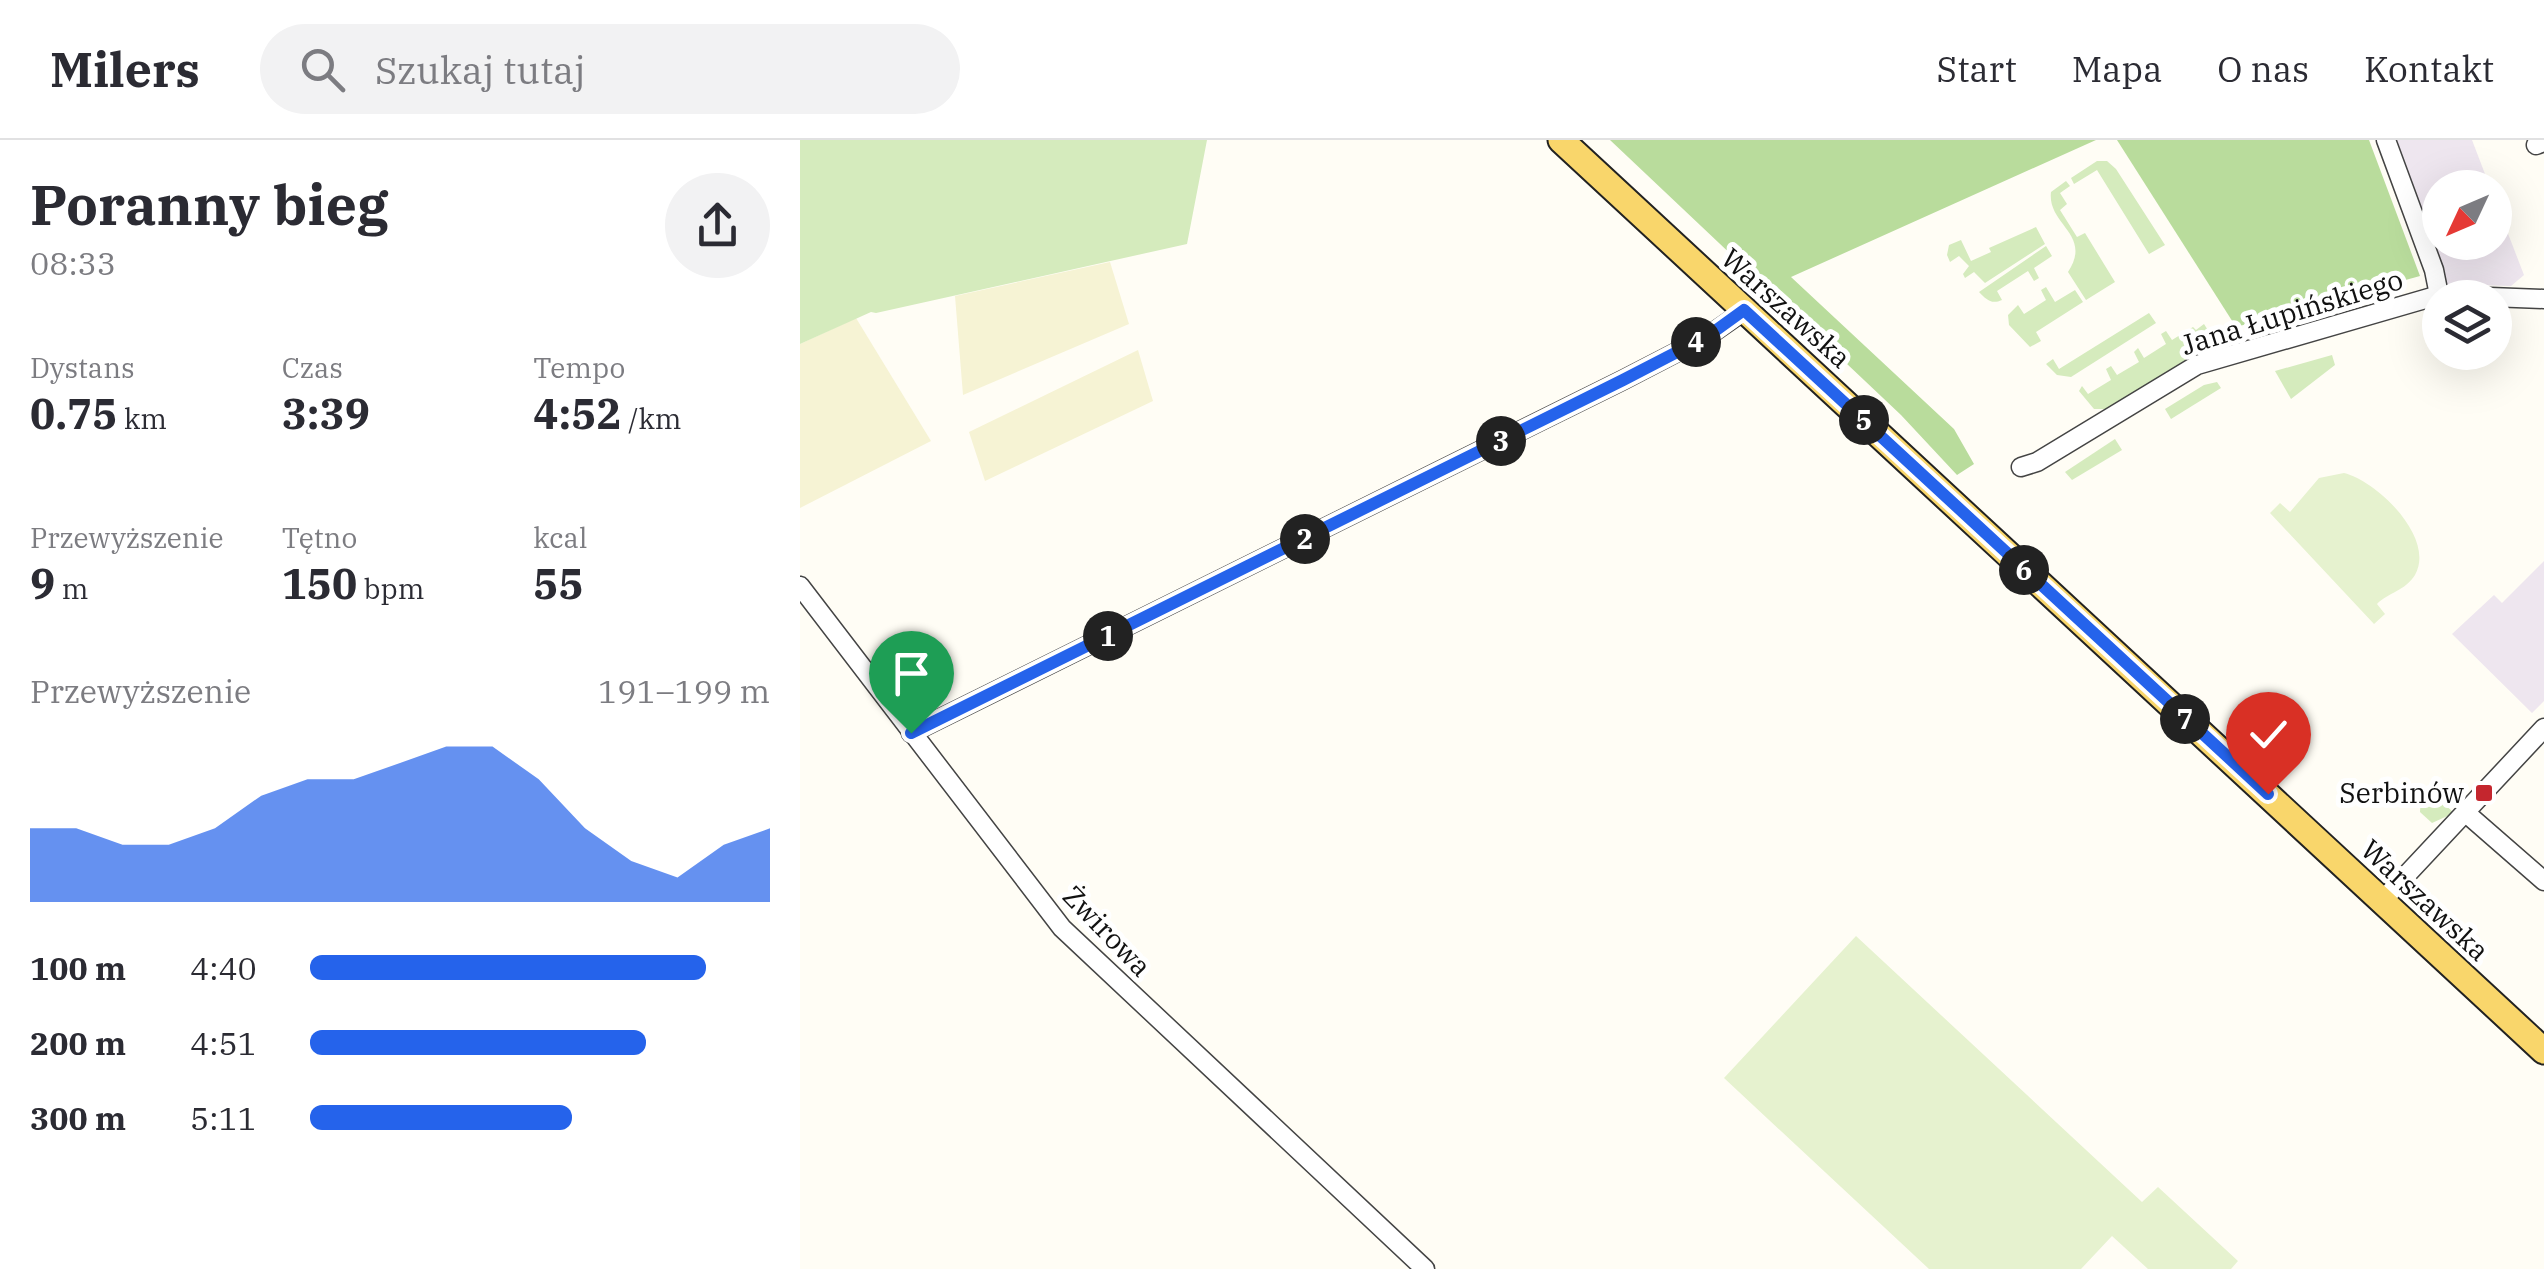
<!DOCTYPE html>
<html lang="pl">
<head>
<meta charset="utf-8">
<style>
  body { margin:0; font-family:"IBM Plex Serif",serif; background:#f2f2f3; color:#2b2b33; height:100vh; display:flex; flex-direction:column; font-size:38px; white-space:nowrap }
  * { box-sizing:border-box; margin:0 }
  p { font-size:32px; color:#7c7c81 }
  .icon { flex:none; width:55px; height:55px; fill:none; stroke:currentColor; stroke-width:2; stroke-linecap:round; stroke-linejoin:round }
  .map { position:relative; flex:1; overflow:hidden }
  .side { display:flex; flex-direction:column; background:#fff; width:800px }
  .side>* { flex:none }
  .needle { width:65px; rotate:226deg }
  .buttons { position:absolute; left:1622px; top:30px; display:grid; gap:20px }
  .buttons a { display:grid; place-items:center; width:90px; height:90px; border-radius:50%; background:#fff; box-shadow:0 10px 40px #0002; font-size:50px }
  .pin { position:absolute; display:grid; place-items:center; width:85px; height:85px; color:#fff; margin:-102px -42px; border-radius:50% 50% 50% 0; rotate:-45deg; box-shadow:0 0 10px #0007 }
  .pin .icon { rotate:45deg }
  .km { position:absolute; width:50px; height:50px; margin:-25px; border-radius:50%; background:#222; color:#fff; font-size:28px; line-height:50px; text-align:center }
  .round { display:grid; place-items:center; flex:none; width:105px; height:105px; border-radius:52px; background:#f2f2f3 }
  .headline { display:flex; align-items:center; justify-content:space-between; height:170px; padding:0 30px }
  h1 { font-size:55px; font-weight:800; line-height:75px }
  .stats { display:grid; grid-template-columns:repeat(3,1fr); gap:15px; height:170px; padding:10px 30px }
  .stats div { display:grid; align-content:center }
  .stats b { font-size:42px; font-weight:800 }
  .stats small { font-size:28px; font-weight:400 }
  .stats p { font-size:28px }
  .chart { height:280px; padding:20px 30px }
  .chart p { display:flex; justify-content:space-between }
  .chart svg { width:100%; height:180px; margin-top:10px; fill:#2563eb; opacity:.7 }
  ul { padding:0 30px; list-style:none; font-size:32px }
  li { display:grid; grid-template-columns:160px 120px 1fr; align-items:center; height:75px }
  li i { height:25px; border-radius:12px; background:#2563eb }
  header { display:flex; align-items:center; gap:60px; box-sizing:border-box; height:140px; padding:0 50px; background:#fff; border-bottom:2px solid #e1e1e2 }
  header strong { font-size:48px }
  nav { display:flex; gap:55px; margin-inline-start:auto; font-size:35px }
  .search { width:700px; height:90px; background:#f2f2f3; display:flex; align-items:center; gap:25px; box-sizing:border-box; padding:0 35px; border-radius:55px; color:#7c7c81; font-size:38px }
  main { display:flex; flex:1; min-height:0 }
  .map>svg:first-child { display:block }
  .industrial { fill:#eee6ef }
  .farmland { fill:#f6f3d4 }
  .green { fill:#d5ebbd }
  .forest { fill:#b9dc9c }
  .pitch { fill:#e6f2cf }
  .lines { fill:none; stroke-linecap:round; stroke-linejoin:round }
  .street-casing { stroke:#444; stroke-width:21 }
  .primary-casing { stroke:#222; stroke-width:29 }
  .street { stroke:#fff; stroke-width:18 }
  .primary { stroke:#f9d66b; stroke-width:25 }
  .route-casing { stroke:#fff; stroke-width:20 }
  .route { stroke:#2563eb; stroke-width:12 }
  .poi-dot { fill:#c4262e; stroke:#fff; stroke-width:4 }
  .labels { text-anchor:middle; stroke-width:10; stroke-linejoin:round; paint-order:stroke }
  .street-label { font-size:28px; fill:#111; stroke:#fff }
  .poi-label { font-size:28px; fill:#111; stroke:#fff; text-anchor:end }
</style>
</head>
<body>
<header>
<strong>Milers</strong>
<div class="search"><svg class="icon" aria-label="search" viewBox="0 0 24 24"><circle cx="10" cy="10" r="6"/><path d="M15 15l6 6"/></svg>Szukaj tutaj</div>
<nav><a>Start</a><a>Mapa</a><a>O nas</a><a>Kontakt</a></nav>
</header>
<main>
<section class="side">
<div class="headline"><div><h1>Poranny bieg</h1><p>08:33</p></div><a class="round"><svg class="icon" aria-label="share" viewBox="0 0 24 24"><path d="M12 15V3M7 8l5-5 5 5M5 13v7h14v-7"/></svg></a></div>
<div class="stats">
<div><p>Dystans</p><b>0.75<small> km</small></b></div>
<div><p>Czas</p><b>3:39</b></div>
<div><p>Tempo</p><b>4:52<small> /km</small></b></div>
</div>
<div class="stats">
<div><p>Przewyższenie</p><b>9<small> m</small></b></div>
<div><p>Tętno</p><b>150<small> bpm</small></b></div>
<div><p>kcal</p><b>55</b></div>
</div>
<div class="chart"><p><span>Przewyższenie</span>191–199 m</p>
<svg viewBox="0 0 160 44" preserveAspectRatio="none"><path d="M0 44V26L10 26L20 30L30 30L40 26L50 18L60 14L70 14L80 10L90 6L100 6L110 14L120 26L130 34L140 38L150 30L160 26V44z"/></svg>
</div>
<ul>
<li><b>100 m</b>4:40<i style="width:86%"></i></li>
<li><b>200 m</b>4:51<i style="width:73%"></i></li>
<li><b>300 m</b>5:11<i style="width:57%"></i></li>
</ul>
</section>
<div class="map">
<svg width="1744" height="1129" viewBox="0 0 1744 1129">
  <rect width="100%" height="100%" fill="#fffdf5"/>
  <!-- industrial -->
  <g class="industrial">
    <polygon points="1597,0 1672,0 1690,47 1640,48 1640,102 1695,102 1695,60 1724,135 1711,146 1647,144"/>
    <polygon points="1744,421 1744,561 1732,573 1652,494 1694,455 1702,463"/>
  </g>
  <!-- farmland -->
  <g class="farmland">
    <polygon points="310,122 329,184 163,255 155,156"/>
    <polygon points="56,178 131,301 0,368 0,204"/>
    <polygon points="338,210 353,261 185,341 169,292"/>
  </g>
  <!-- green -->
  <g class="green">
    <polygon points="0,0 407,0 387,104 76,173 71,172 0,204"/>
    <polygon points="1297,21 1307,21 1316,29 1365,105 1349,114 1297,30 1274,44 1271,38"/>
    <path d="M1266,41L1270,46L1260,53L1267,64L1260,70L1277,97L1285,93L1315,142L1286,160L1268,132C1293,94 1247,85 1251,52Z"/>
    <polygon points="1236,87 1245,104 1185,143 1174,132 1165,138 1163,134 1169,126 1159,116 1150,122 1147,115 1149,105 1161,100 1171,121 1191,112 1189,108"/>
    <path d="M1246,106L1252,116L1234,128L1239,138L1234,141L1228,131L1197,151L1202,160C1191,165 1186,159 1179,152Z"/>
    <polygon points="1246,147 1255,162 1275,150 1283,162 1236,192 1241,201 1230,207 1209,185 1208,175 1218,165 1224,174 1246,160 1241,150"/>
    <polygon points="1349,173 1356,183 1271,237 1257,235 1246,224 1253,219 1259,229"/>
    <polygon points="1404,184 1418,206 1414,211 1399,213 1308,269 1294,269 1279,251 1282,246 1288,254 1311,240 1306,229 1311,226 1317,235 1339,222 1334,212 1338,208 1344,218 1366,204 1361,194 1366,191 1372,200 1393,187 1396,190"/>
    <polygon points="1532,215 1535,225 1491,259 1475,231"/>
    <polygon points="1417,242 1421,248 1371,279 1365,269 1404,245"/>
    <polygon points="1315,299 1322,310 1272,340 1265,332"/>
    <polygon points="1629,650 1654,673 1632,683 1620,672 1621,654"/>
  </g>
  <!-- forest -->
  <g class="forest">
    <polygon points="810,0 1296,0 991,137 1154,289 1174,324 1157,335 1101,275"/>
    <polygon points="1317,0 1569,0 1620,136 1436,187"/>
  </g>
  <!-- pitch -->
  <g class="pitch">
    <path d="M1544,333C1577,341 1636,398 1615,435C1605,451 1589,452 1577,464L1585,474L1574,484L1470,373L1480,363L1490,372L1519,338Z"/>
    <polygon points="1056,796 1342,1062 1358,1047 1438,1121 1431,1129 1348,1129 1312,1096 1281,1129 1129,1129 924,938"/>
  </g>
  <g class="lines">
    <!-- street casing -->
    <g class="street-casing">
      <g id="street">
        <polyline points="1586,0 1634,130 1639,155"/>
        <polyline points="1736,5 1744,2"/>
        <polyline points="1221,327 1237,322 1397,225 1639,155 1744,159"/>
        <polyline points="0,446 262,788 625,1129"/>
        <polyline points="111,593 823,240 908,196 944,171"/>
        <polyline points="1666,673 1744,741"/>
        <polyline points="1582,761 1744,588"/>
      </g>
    </g>
    <!-- primary casing -->
    <g class="primary-casing">
      <polyline id="primary" points="761,0 1744,911"/>
    </g>
    <!-- street -->
    <use href="#street" class="street"/>
    <!-- primary -->
    <use href="#primary" class="primary"/>
  </g>
  <g class="lines">
    <!-- route casing -->
    <g class="route-casing">
      <polyline id="route" points="111,593 823,240 908,196 944,170 1468,654"/>
    </g>
    <!-- route -->
    <use href="#route" class="route"/>
  </g>
  <!-- markers -->
  <rect class="poi-dot" x="1674" y="643" width="20" height="20" rx="5"/>
  <g class="labels">
    <!-- street labels -->
    <g class="street-label">
      <text transform="translate(986 168) rotate(42)" y="10">Warszawska</text>
      <text transform="translate(1492 172) rotate(-17)" y="10">Jana Łupińskiego</text>
      <text transform="translate(1625 760) rotate(43)" y="10">Warszawska</text>
      <text transform="translate(307 791) rotate(46)" y="10">Żwirowa</text>
    </g>
    <!-- poi labels -->
    <g class="poi-label">
      <text x="1664" y="663">Serbinów</text>
    </g>
  </g>
</svg>
<div class="buttons">
<a><svg class="needle" viewBox="-14 -14 28 28"><path d="M0-13l5 13h-10z" fill="#e53935"/><path d="M0 13l5-13h-10z" fill="#7c7c81"/></svg></a>
<a><svg class="icon" aria-label="layers" viewBox="0 0 24 24"><path d="M12 4l9 5-9 5-9-5zM3 14l9 5 9-5"/></svg></a>
</div>
<div class="pin" style="left:111px;top:593px;background:#1e9e55"><svg class="icon" aria-label="arrive" viewBox="0 0 24 24"><path d="M6 21V4h12l-3 4 3 4H6"/></svg></div>
<div class="pin" style="left:1468px;top:654px;background:#d93025"><svg class="icon" aria-label="check" viewBox="0 0 24 24"><path d="M5 12l5 5 9-10"/></svg></div>
<b class="km" style="left:308px;top:496px">1</b>
<b class="km" style="left:505px;top:399px">2</b>
<b class="km" style="left:701px;top:301px">3</b>
<b class="km" style="left:896px;top:202px">4</b>
<b class="km" style="left:1064px;top:280px">5</b>
<b class="km" style="left:1224px;top:430px">6</b>
<b class="km" style="left:1385px;top:579px">7</b>
</div>
</main>
</body>
</html>
